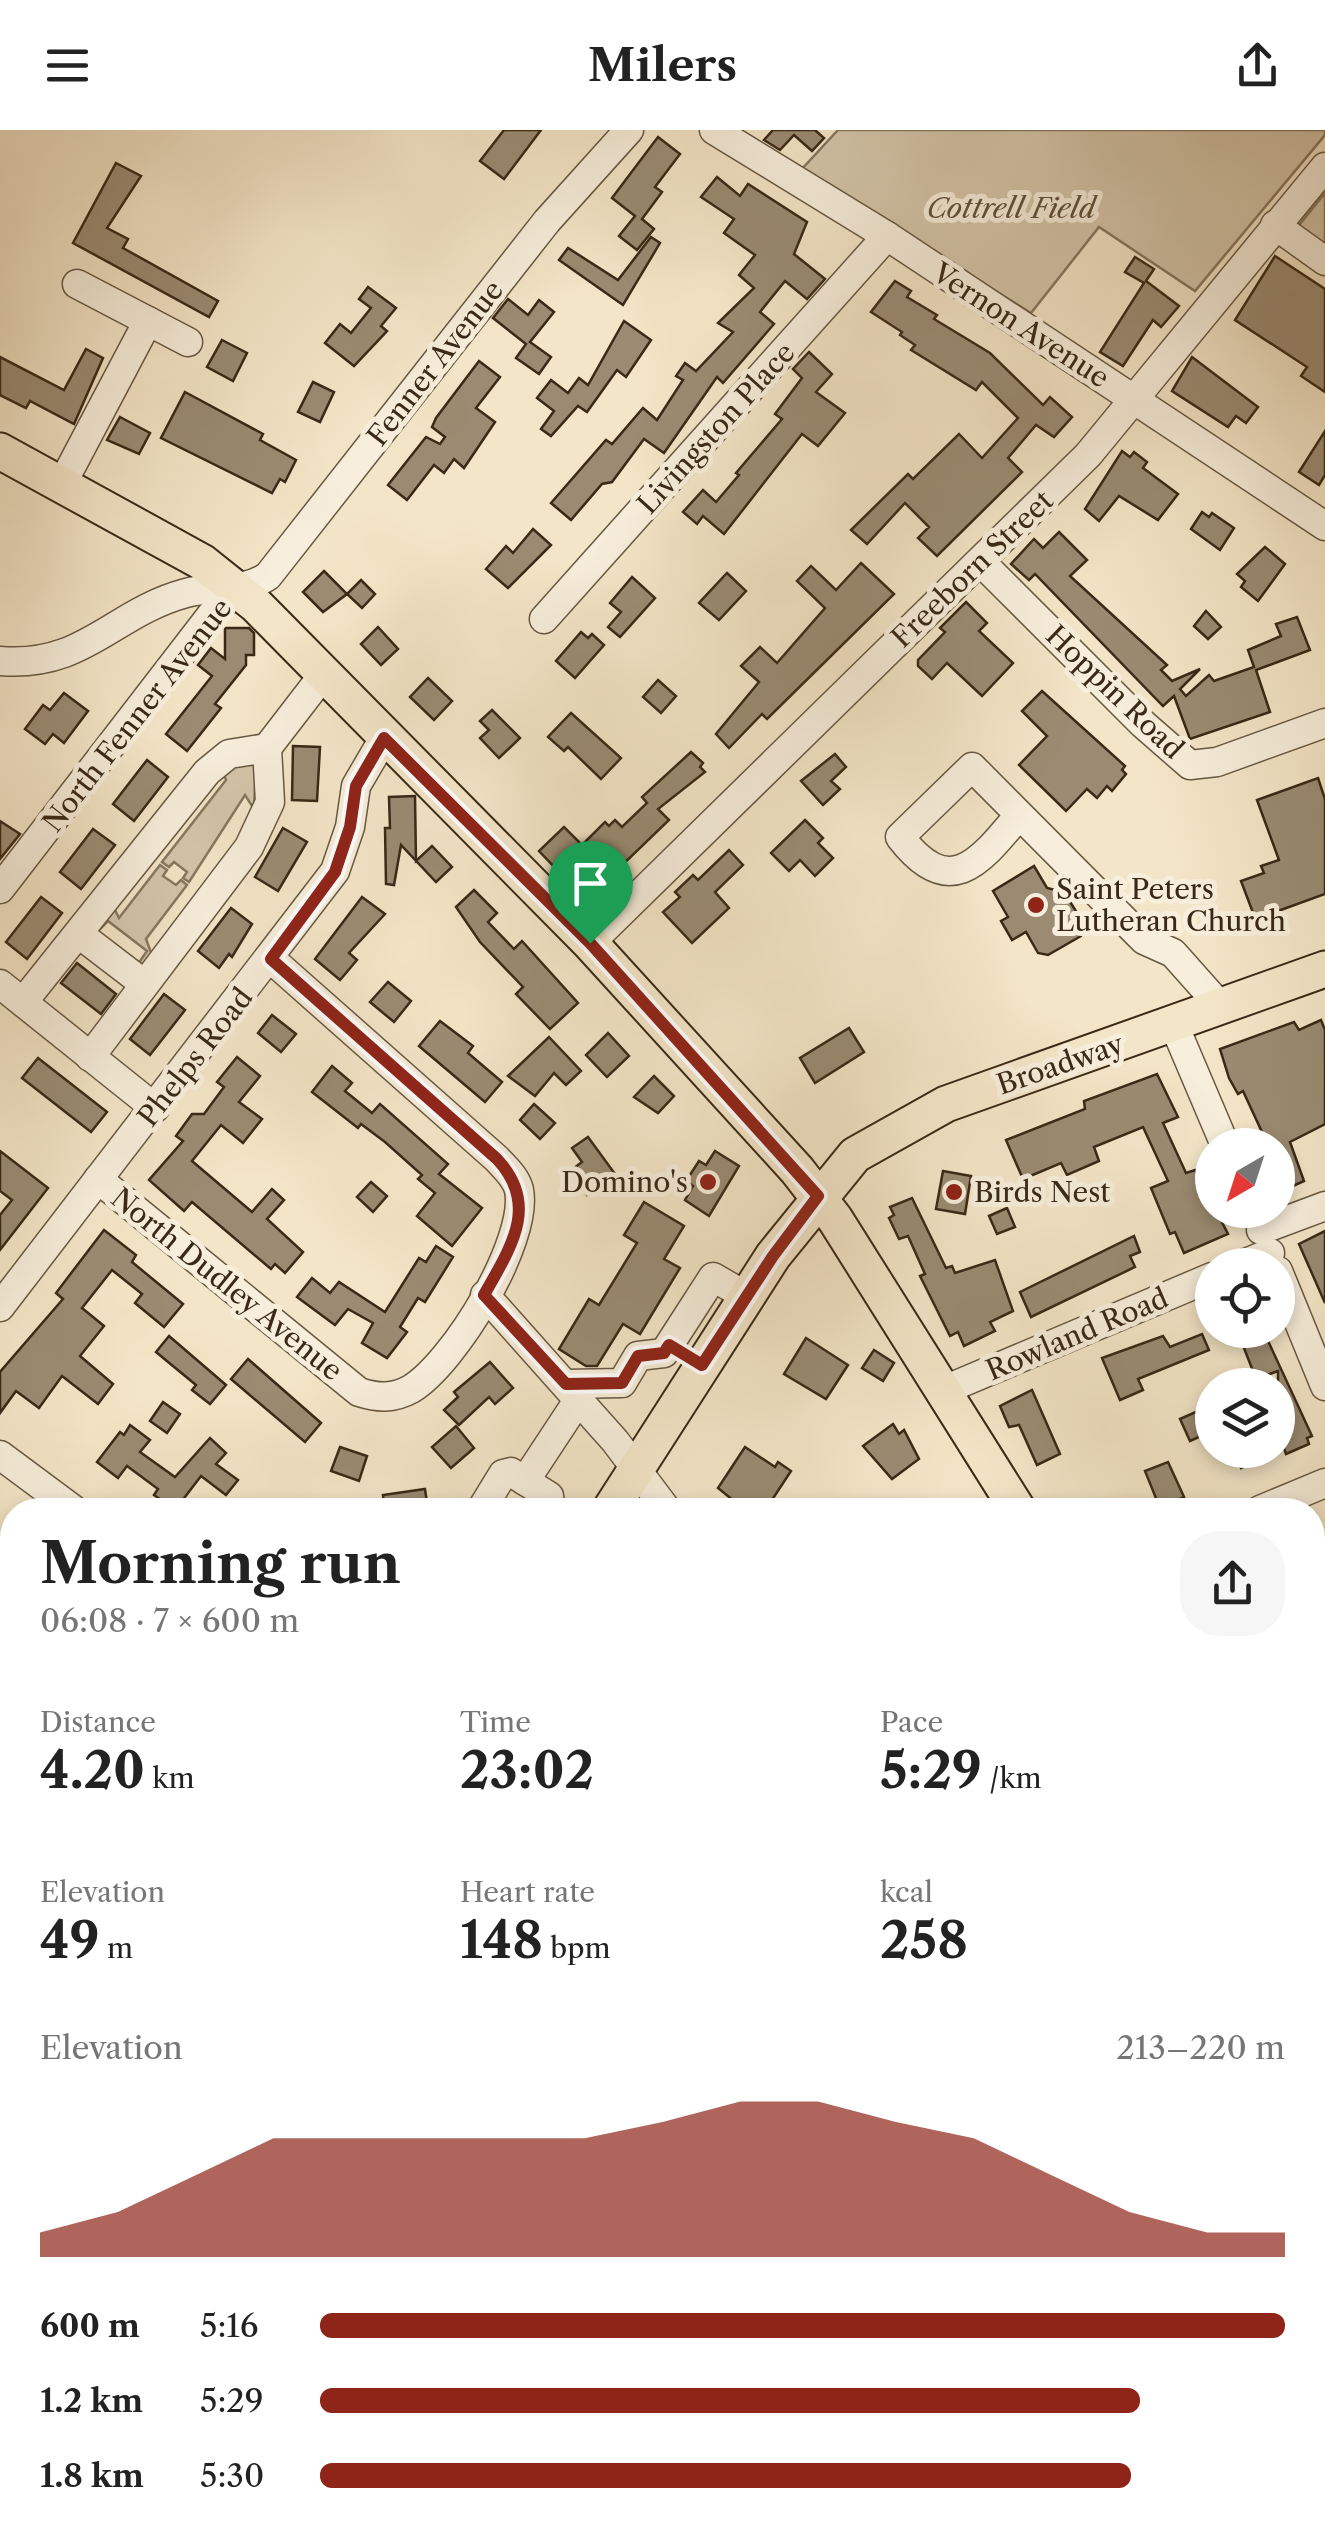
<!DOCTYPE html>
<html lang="en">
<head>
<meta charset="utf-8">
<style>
  body { margin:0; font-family:"Libre Caslon Text",serif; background:#f6f6f6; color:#222; height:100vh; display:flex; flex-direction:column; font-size:38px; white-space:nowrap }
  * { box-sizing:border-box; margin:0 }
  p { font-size:32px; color:#767676 }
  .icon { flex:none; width:55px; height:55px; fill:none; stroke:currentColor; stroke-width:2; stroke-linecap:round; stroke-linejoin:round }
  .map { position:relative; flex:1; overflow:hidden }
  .panel { position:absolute; left:0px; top:1368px; width:1325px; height:1038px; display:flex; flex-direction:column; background:#fff; border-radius:40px 40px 0 0; box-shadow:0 5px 15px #0003 }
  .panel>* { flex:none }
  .needle { width:65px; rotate:219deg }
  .fabs { position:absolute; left:1195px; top:998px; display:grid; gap:20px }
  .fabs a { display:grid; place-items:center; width:100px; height:100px; border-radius:50%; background:#fff; box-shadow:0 5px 15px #0003; font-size:50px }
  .pin { position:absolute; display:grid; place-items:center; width:85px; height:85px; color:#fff; margin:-102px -42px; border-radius:50% 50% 50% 0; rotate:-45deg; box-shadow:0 0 10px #0007 }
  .pin .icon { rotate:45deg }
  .round { display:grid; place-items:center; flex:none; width:105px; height:105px; border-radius:40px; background:#f6f6f6 }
  .overview { display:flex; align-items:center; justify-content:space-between; height:170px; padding:0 40px }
  h1 { font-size:55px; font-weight:700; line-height:75px }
  .metrics { display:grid; grid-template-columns:repeat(3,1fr); gap:15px; height:170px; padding:10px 40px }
  .metrics div { display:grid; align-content:center }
  .metrics b { font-size:50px; font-weight:700 }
  .metrics small { font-size:28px; font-weight:400 }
  .metrics p { font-size:28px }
  .chart { height:280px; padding:20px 40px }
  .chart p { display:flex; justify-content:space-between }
  .chart svg { width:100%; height:180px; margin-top:10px; fill:#8f2418; opacity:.7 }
  ul { padding:0 40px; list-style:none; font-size:32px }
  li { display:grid; grid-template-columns:160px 120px 1fr; align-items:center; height:75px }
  li i { height:25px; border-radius:12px; background:#8f2418 }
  header { display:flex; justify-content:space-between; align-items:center; height:130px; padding:0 40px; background:#fff; font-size:45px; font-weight:700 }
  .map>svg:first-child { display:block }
  .green { fill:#d3c5a9; stroke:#867760; stroke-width:2.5 }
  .building { fill:#9a8b72; stroke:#392916; stroke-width:2.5 }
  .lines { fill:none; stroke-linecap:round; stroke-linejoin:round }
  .minor-casing { stroke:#685842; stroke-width:31 }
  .major-casing { stroke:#392916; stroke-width:39 }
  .minor { stroke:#f7eedb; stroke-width:28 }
  .major { stroke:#f3e5c7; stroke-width:35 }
  .route-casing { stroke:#fff; stroke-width:20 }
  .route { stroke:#8f2418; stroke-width:12 }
  .poi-dot { fill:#8f2418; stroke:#f7eedb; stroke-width:4 }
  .labels { text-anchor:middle; stroke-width:10; stroke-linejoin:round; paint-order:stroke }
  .park-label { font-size:28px; font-style:italic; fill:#60503b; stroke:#f7eedb }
  .street-label { font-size:28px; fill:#392916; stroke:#f7eedb }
  .poi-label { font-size:28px; fill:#392916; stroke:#f7eedb; text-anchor:start }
</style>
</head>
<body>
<header><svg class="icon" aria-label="menu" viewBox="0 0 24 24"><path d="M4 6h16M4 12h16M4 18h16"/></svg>Milers<svg class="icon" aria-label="share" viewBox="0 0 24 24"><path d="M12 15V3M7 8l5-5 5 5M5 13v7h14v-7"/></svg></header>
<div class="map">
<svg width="1325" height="2404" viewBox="0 0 1325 2404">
  <rect width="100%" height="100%" fill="#f3e5c7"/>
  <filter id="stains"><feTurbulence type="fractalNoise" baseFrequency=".002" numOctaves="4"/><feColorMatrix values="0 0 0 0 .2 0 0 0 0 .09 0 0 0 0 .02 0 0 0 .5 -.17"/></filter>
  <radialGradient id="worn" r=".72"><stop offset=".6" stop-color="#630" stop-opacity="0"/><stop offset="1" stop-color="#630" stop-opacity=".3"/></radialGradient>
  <!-- green -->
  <g class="green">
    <polygon points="838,0 1325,0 1325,5 1195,161 1099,97 1031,183 801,40"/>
    <polygon points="1325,63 1325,118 1296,99"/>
    <polygon points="252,631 256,636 254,679 245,665 189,752 183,748 187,742 174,732 169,737 162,732 226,650 221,635"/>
    <polygon points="160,735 167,740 163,746 176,755 181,750 187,755 146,809 152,825 143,838 138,834 147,821 108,791 96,803 112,774 119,788"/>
  </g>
  <!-- building -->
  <g class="building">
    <polygon points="504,0 541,0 504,49 480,31"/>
    <polygon points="773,0 815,0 824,8 812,21 794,5 780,20 764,10"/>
    <polygon points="658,7 680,24 655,57 662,62 642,89 654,99 637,120 619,106 635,86 612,68"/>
    <polygon points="116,33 141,46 107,98 128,109 123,118 218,171 209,187 73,113"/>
    <polygon points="717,47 740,66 748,54 807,92 794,124 825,149 807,169 785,151 760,182 774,194 723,253 717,247 664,323 644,309 612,352 602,354 571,390 551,373 606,310 612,314 643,278 657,290 683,250 676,246 685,233 696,241 733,202 718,193 754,158 739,145 755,125 724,103 734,89 701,67"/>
    <polygon points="651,107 660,113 623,175 559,130 568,118 618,150"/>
    <polygon points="1275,126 1325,159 1325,262 1301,246 1307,237 1235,190"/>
    <polygon points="1135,127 1154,139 1146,151 1179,176 1161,197 1153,190 1123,236 1100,222 1144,153 1125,142"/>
    <polygon points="895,151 911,161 907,167 937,185 934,189 990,223 1043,275 1050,267 1072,287 1054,307 1036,295 1008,328 1022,342 937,426 918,408 929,397 905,373 867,414 851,400 908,344 913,349 959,304 982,328 1018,288 982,252 976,260 911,220 915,215 900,205 902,202 871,182"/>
    <polygon points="368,157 396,178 381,196 387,201 354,236 325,213 340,194 351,203 371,178 359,169"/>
    <polygon points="508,169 528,185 539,170 554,182 530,212 551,227 539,244 516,228 526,214 493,188"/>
    <polygon points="624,191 651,210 626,247 617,240 587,282 578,276 551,306 541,299 554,281 537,268 551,250 568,263 579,248 588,255"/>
    <polygon points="222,210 247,223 233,251 207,237"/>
    <polygon points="86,219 103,228 74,294 30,271 26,278 0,265 0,227 64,260"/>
    <polygon points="809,222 832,244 816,262 845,283 818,316 802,304 724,404 703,386 697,394 683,382 703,360 716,372 739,345 736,343 782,289 775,284 802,248 793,239"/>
    <polygon points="1192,227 1258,277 1246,293 1236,286 1228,297 1172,261"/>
    <polygon points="479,231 500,247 476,278 495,292 464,338 454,329 444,343 434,335 407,370 388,355 426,307 440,314 445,307 432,297 436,288"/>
    <polygon points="313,252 334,262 320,292 298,282"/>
    <polygon points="185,262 263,304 260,310 296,330 285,352 280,349 272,363 161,308"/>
    <polygon points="120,287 150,303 139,324 107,310"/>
    <polygon points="1325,301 1325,345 1319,355 1299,342"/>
    <polygon points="1122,321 1130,327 1134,322 1147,332 1143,338 1178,364 1158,390 1119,366 1099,391 1085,379"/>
    <polygon points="1202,382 1209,387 1212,383 1234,398 1220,420 1191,399"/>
    <polygon points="533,399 551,415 508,458 486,439 506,416 513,423"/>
    <polygon points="1059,402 1087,430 1070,446 1167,535 1161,540 1172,551 1200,539 1180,559 1186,566 1209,545 1214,551 1254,537 1248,520 1281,506 1276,494 1297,487 1310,520 1256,540 1270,582 1190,609 1174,566 1163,576 1035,444 1029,450 1011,434 1034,409 1043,418"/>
    <polygon points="1265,417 1285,434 1258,471 1241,457 1245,451 1237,444"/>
    <polygon points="861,433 894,464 767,589 762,584 729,618 716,604 759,552 741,536 760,517 777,533 825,478 797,451 811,436 836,460"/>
    <polygon points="324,441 347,464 323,482 303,462"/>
    <polygon points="727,443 746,461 719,490 699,473"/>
    <polygon points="632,447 655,468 620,507 608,497 621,482 610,473"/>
    <polygon points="361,450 375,464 362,478 347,464"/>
    <polygon points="966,472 987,493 979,501 1013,533 982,566 947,533 932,549 918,536 918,530 945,502 940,498"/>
    <polygon points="1206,481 1221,497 1208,509 1194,496"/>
    <polygon points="378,497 398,519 381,535 361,514"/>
    <polygon points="225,498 249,498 254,503 254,525 246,525 246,535 215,574 221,578 187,621 166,604 212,546 198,535 211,518 225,529"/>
    <polygon points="581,502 588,508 592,504 604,515 575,548 556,531"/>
    <polygon points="428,548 452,571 434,590 410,567"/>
    <polygon points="658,550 676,566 661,583 643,567"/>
    <polygon points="1042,561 1125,636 1122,640 1126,644 1112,661 1107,656 1097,668 1087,659 1066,681 1019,635 1047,606 1022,581"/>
    <polygon points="64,563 88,581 64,613 53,604 45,614 25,599 43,575 50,580"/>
    <polygon points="492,580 520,608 499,628 480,608 489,600 480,591"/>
    <polygon points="571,583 621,628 601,649 568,617 564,621 548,607"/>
    <polygon points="293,616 320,617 317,671 292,670"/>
    <polygon points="691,622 703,633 700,637 705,642 658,679 669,690 586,770 539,721 564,697 582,715 605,692 609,696 615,690 622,697 647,673 642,667"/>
    <polygon points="835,624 846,637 831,651 840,659 823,675 801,651"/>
    <polygon points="147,630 168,647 134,691 113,674"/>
    <polygon points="1318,648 1325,669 1325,764 1278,781 1281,788 1258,796 1241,751 1264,743 1261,736 1279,730 1257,670"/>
    <polygon points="415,666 416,731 432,716 452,737 436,752 401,715 394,755 386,754 385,698 390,698 389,667"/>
    <polygon points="805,690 823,708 818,713 833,728 815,746 800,730 789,741 771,723"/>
    <polygon points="0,691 20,704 0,729"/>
    <polygon points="283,698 307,712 278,761 255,747"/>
    <polygon points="93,699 115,715 81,759 60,742"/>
    <polygon points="729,720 743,735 715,762 729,778 692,813 663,782 680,767 675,762 693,745 698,750"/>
    <polygon points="1034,736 1047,758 1064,762 1084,794 1081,806 1048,825 1038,823 1026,802 1012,810 1001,791 1008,787 993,761"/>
    <polygon points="474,760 497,783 488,792 514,819 522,811 578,873 550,899 516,864 523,857 480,812 456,777"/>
    <polygon points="41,767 62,783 27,829 6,812"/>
    <polygon points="362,767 385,784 349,823 357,830 340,850 315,829"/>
    <polygon points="231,778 252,794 232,827 229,824 219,838 198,821"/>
    <polygon points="77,833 116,864 101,884 61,853"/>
    <polygon points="388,852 411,871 394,892 370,872"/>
    <polygon points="164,864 185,880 150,925 130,909"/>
    <polygon points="272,885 296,904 281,922 258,903"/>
    <polygon points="1321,890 1325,900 1325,994 1290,1012 1304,1051 1284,1060 1278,1046 1278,1015 1268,1015 1243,961 1238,964 1229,948 1220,919 1294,892 1299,900"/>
    <polygon points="440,891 473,916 468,923 502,952 485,972 419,916"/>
    <polygon points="849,898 864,922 815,953 800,928"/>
    <polygon points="608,903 629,926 607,947 586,925"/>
    <polygon points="549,907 581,941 566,955 554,943 535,966 508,946"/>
    <polygon points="237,927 260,946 239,972 262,989 243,1013 221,995 192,1031 252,1082 272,1059 284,1070 267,1089 303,1122 285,1143 275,1134 271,1139 192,1072 184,1081 149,1050 183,1011 176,1006 192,984 204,984 224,957 217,952"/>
    <polygon points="38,928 107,982 91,1002 22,948"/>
    <polygon points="332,936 352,953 345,961 372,983 380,974 448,1034 439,1044 482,1078 452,1116 417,1086 435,1063 418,1049 422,1045 385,1012 361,994 358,998 312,962"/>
    <polygon points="1157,944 1178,987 1163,993 1186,1043 1195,1040 1228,1104 1184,1123 1175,1102 1170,1104 1151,1058 1168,1051 1143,997 1094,1017 1099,1031 1067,1045 1061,1033 1023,1049 1006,1010 1085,979 1084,971"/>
    <polygon points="654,946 674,966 658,983 634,967"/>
    <polygon points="534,974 555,993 540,1009 520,990"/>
    <polygon points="588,1007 615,1044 587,1065 570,1041 582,1032 572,1018"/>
    <polygon points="0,1021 48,1058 0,1120 0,1085 12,1070 0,1061"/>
    <polygon points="715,1021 739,1036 709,1086 685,1070 693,1056 686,1051 699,1031 706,1035"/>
    <polygon points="943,1041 971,1046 965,1084 936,1079"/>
    <polygon points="371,1052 387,1066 373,1082 357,1067"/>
    <polygon points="912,1068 946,1138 952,1136 955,1143 995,1130 1013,1181 990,1192 995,1201 964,1216 958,1202 950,1206 920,1146 925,1144 908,1106 899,1109 889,1088 894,1085 890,1077"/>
    <polygon points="644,1072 684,1096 664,1129 680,1138 640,1204 623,1194 597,1236 586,1236 559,1219 589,1169 599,1175 637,1113 624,1105"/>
    <polygon points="1007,1078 1015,1097 997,1104 989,1086"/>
    <polygon points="104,1100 136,1125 132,1132 183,1174 164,1197 135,1173 142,1164 112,1140 82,1178 104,1196 80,1226 113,1254 98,1274 62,1246 39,1278 16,1261 0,1283 0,1242 63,1169 56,1163"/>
    <polygon points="1325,1101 1325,1173 1299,1114"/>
    <polygon points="1134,1106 1140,1122 1130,1126 1135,1137 1031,1187 1020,1162"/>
    <polygon points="436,1116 453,1127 425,1172 418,1168 400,1197 407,1202 387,1228 362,1213 373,1193 348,1179 335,1195 297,1167 312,1148 330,1163 339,1152 385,1182 419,1128 426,1132"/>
    <polygon points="1237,1200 1263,1200 1312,1306 1307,1308 1309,1314 1286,1324 1284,1318 1241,1338 1233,1320 1278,1320 1278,1241 1256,1249"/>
    <polygon points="1202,1204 1209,1220 1138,1249 1143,1260 1120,1270 1102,1228 1163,1206 1170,1217"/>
    <polygon points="169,1206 226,1255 210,1274 192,1260 196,1255 156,1222"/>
    <polygon points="806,1208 848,1235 826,1269 784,1244"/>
    <polygon points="874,1220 894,1233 883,1251 862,1238"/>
    <polygon points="248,1229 321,1293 305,1312 231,1249"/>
    <polygon points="490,1232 513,1258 495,1274 489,1267 459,1295 444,1280 458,1267 454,1262"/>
    <polygon points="1032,1260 1060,1324 1037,1335 1019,1295 1009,1297 1000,1276"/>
    <polygon points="163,1272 180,1284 167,1303 150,1291"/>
    <polygon points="1207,1277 1212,1301 1190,1311 1180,1289"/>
    <polygon points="893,1294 899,1304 904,1300 919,1329 892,1349 863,1316"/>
    <polygon points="130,1295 150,1310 140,1322 175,1347 210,1308 226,1323 216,1334 238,1350 226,1365 201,1346 175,1380 154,1365 158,1359 127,1336 118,1348 97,1332 120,1302 124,1305"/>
    <polygon points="456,1296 474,1318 451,1338 432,1317"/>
    <polygon points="340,1317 367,1326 359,1351 331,1341"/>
    <polygon points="745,1317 775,1337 778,1332 791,1341 766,1379 756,1372 745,1380 718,1358"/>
    <polygon points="1168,1332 1184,1367 1160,1378 1145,1341"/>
    <polygon points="425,1359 428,1380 385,1380 383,1365"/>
  </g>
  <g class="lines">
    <!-- minor casing -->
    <g class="minor-casing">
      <g id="minor">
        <polyline points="714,0 887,106 1325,396"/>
        <polyline points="1275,95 1325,131"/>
        <polyline points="77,154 188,212"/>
        <polyline points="62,354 148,191"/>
        <polyline points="981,432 1143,594 1190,635 1217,632 1325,593"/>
        <polyline points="544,489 887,106"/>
        <path d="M0,531C85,538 112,483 186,463C215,455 241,464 268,446L547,91L629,0"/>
        <polyline points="267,618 324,544"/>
        <path d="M1019,685C980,732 950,772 900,707L972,637L1144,810L1173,823L1222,878"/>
        <polyline points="0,759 212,484 238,459"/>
        <polyline points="79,804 143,853"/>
        <polyline points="590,813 1088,325 1325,37"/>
        <polyline points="0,854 155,978"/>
        <polyline points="23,872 207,642 229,624 267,618 270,672 249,717 90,927"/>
        <polyline points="1174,895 1225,1015"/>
        <path d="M98,1049L359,1262C378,1268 393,1269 411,1259C454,1233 529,1111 519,1060C516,1047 505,1038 497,1029L271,829"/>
        <polyline points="1261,1100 1325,1076"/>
        <polyline points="1241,1135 1270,1123"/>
        <polyline points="1278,1141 1325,1256"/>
        <polyline points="485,1165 615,1311 667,1380"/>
        <polyline points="0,1177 335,741 350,697 356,656 384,608"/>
        <polyline points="566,1254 622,1253 638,1226 664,1223 713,1147 746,1166"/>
        <polyline points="942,1261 1212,1147"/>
        <polyline points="0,1325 74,1380"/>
        <polyline points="525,1351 579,1269"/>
        <polyline points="481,1380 503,1344 511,1342 549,1366 551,1380"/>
        <polyline points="1260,1380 1325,1353"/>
        <polyline points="0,1537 12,1521"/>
        <polyline points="0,1878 12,1861"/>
        <polyline points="1312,2205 1325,2223"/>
        <polyline points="431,2392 438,2404"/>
        <polyline points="885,2392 896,2404"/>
        <polyline points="951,2392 962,2404"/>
        <polyline points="189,2404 196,2392"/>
      </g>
    </g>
    <!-- major casing -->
    <g class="major-casing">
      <g id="major">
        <polyline points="0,321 202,432 256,475 590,813 797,1040 835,1089 1018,1380"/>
        <polyline points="610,1380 773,1126 855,1025 946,974 1325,839"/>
        <polyline points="1312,1846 1325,1866"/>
        <polyline points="0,2341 12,2321"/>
      </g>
    </g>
    <!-- minor -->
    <use href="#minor" class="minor"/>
    <!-- major -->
    <use href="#major" class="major"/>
  </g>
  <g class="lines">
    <!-- route casing -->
    <g class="route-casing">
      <path id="route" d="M384,608L590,813L818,1066L773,1126L702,1235L669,1215L664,1223L638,1226L622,1253L566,1254L484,1165C511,1117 540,1075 497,1029L271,829L335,742L350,697L356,656Z"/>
    </g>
    <!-- route -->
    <use href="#route" class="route"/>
  </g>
  <!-- markers -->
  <g class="poi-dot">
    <circle cx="1036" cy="775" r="10"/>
    <circle cx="708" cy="1052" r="10"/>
    <circle cx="954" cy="1062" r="10"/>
  </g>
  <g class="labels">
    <!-- park labels -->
    <g class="park-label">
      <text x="1011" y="88">Cottrell Field</text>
    </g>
    <!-- street labels -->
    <g class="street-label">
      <text transform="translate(1021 195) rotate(33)" y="10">Vernon Avenue</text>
      <text transform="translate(435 233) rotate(-52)" y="10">Fenner Avenue</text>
      <text transform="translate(716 298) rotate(-48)" y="10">Livingston Place</text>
      <text transform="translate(972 439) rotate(-44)" y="10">Freeborn Street</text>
      <text transform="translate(1115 562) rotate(44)" y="10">Hoppin Road</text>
      <text transform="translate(137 585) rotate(-52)" y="10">North Fenner Avenue</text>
      <text transform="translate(195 927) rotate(-52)" y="10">Phelps Road</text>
      <text transform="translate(1060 934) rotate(-19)" y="10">Broadway</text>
      <text transform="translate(227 1154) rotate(39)" y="10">North Dudley Avenue</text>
      <text transform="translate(1077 1204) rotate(-23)" y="10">Rowland Road</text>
    </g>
    <!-- poi labels -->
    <g class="poi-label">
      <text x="1056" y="769">Saint Peters<tspan x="1056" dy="32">Lutheran Church</tspan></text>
      <text x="688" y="1062" text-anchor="end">Domino's</text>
      <text x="974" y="1072">Birds Nest</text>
    </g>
  </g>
  <rect width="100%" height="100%" filter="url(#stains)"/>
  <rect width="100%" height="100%" fill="url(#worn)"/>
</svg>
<div class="fabs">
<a><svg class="needle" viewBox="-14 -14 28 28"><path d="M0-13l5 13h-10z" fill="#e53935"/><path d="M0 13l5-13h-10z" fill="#767676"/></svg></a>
<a><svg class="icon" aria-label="locate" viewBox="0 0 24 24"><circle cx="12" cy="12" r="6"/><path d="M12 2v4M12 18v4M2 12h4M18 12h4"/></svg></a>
<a><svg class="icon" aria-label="layers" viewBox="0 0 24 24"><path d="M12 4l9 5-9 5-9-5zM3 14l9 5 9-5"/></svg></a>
</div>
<div class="pin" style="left:590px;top:813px;background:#1e9e55"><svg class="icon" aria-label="arrive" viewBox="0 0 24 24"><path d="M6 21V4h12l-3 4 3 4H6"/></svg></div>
<section class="panel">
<div class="overview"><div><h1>Morning run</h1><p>06:08 · 7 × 600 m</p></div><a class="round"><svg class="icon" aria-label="share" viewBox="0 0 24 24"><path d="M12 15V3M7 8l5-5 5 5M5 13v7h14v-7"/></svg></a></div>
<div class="metrics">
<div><p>Distance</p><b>4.20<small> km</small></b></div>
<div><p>Time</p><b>23:02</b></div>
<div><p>Pace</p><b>5:29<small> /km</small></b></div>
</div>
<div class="metrics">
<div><p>Elevation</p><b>49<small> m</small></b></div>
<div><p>Heart rate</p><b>148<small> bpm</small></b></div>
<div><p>kcal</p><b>258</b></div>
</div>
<div class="chart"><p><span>Elevation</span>213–220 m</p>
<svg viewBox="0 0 160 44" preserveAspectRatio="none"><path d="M0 44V38L10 33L20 24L30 15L40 15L50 15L60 15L70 15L80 11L90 6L100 6L110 11L120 15L130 24L140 33L150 38L160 38V44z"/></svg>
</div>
<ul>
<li><b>600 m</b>5:16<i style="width:100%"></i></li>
<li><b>1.2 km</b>5:29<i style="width:85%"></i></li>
<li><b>1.8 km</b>5:30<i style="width:84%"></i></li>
</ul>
</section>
</div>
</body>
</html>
